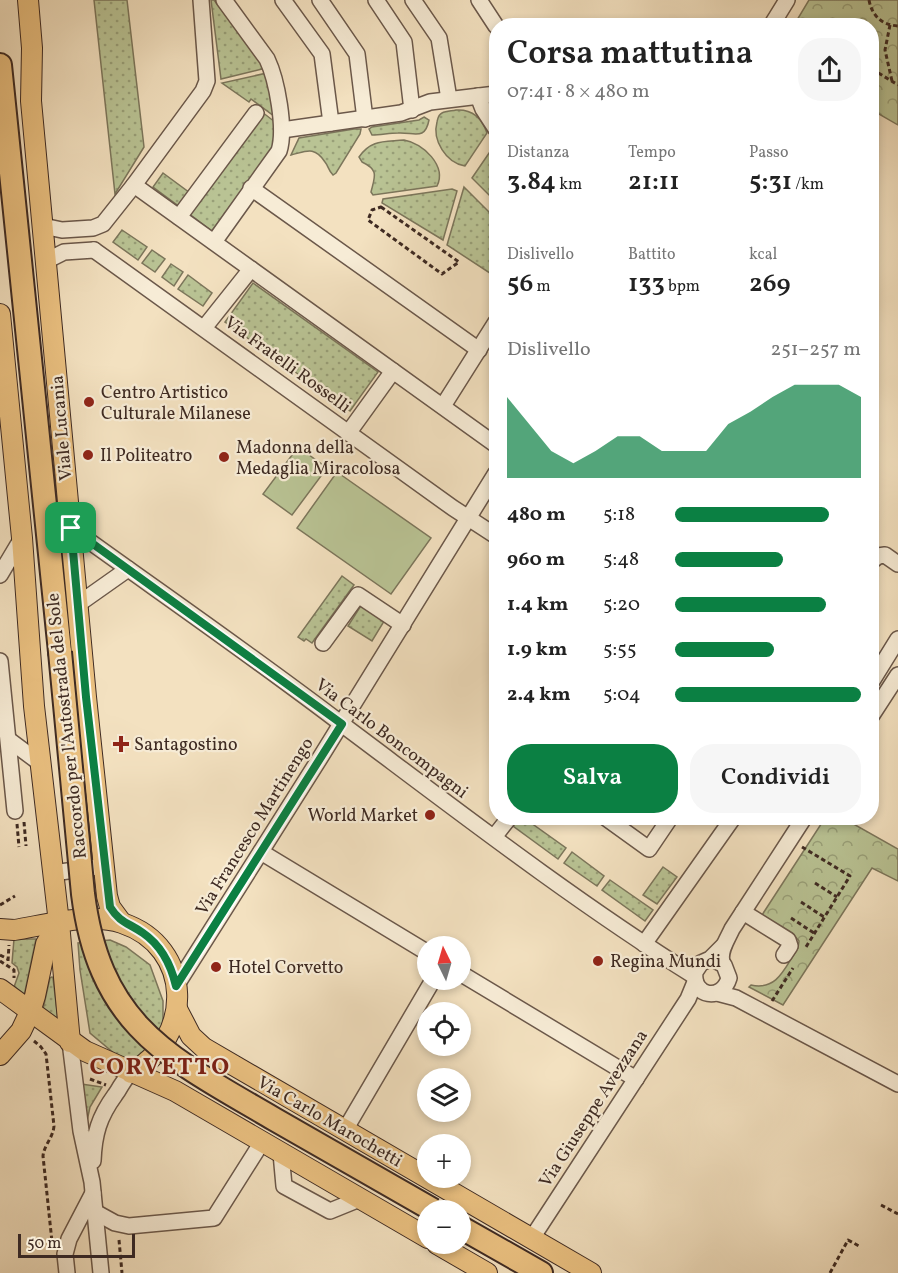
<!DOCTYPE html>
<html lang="it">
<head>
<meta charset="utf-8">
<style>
  body { margin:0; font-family:Vollkorn,serif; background:#f6f6f6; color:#222; height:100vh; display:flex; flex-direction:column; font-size:22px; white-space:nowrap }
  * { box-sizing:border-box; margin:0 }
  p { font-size:20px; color:#767676 }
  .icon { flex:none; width:33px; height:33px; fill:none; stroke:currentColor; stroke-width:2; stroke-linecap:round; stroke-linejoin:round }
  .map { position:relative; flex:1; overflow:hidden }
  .details { position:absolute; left:489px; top:18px; width:390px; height:807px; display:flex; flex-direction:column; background:#fff; border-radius:24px; box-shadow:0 3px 9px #0003 }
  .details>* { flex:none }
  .needle { width:39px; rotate:355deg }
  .controls { position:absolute; left:417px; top:936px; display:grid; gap:12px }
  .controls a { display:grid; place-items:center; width:54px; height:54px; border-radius:50%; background:#fff; box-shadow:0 3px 9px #0003; font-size:30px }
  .scale { position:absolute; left:18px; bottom:15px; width:117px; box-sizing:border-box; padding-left:6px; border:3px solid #3e2a22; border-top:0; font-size:16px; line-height:21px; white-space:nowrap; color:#3e2a22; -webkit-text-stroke:4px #f7ecd6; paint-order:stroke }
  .pin { position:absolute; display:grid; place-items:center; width:51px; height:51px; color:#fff; margin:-26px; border-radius:12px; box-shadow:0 3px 9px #0006 }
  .round { display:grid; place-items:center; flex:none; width:63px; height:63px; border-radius:24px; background:#f6f6f6 }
  .overview { display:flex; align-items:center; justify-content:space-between; height:102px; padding:0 18px }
  h1 { font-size:33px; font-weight:600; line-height:45px }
  .metrics { display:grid; grid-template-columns:repeat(3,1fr); gap:9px; height:102px; padding:6px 18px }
  .metrics div { display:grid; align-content:center }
  .metrics b { font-size:26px; font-weight:600 }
  .metrics small { font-size:16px; font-weight:400 }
  .metrics p { font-size:16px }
  .chart { height:168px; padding:12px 18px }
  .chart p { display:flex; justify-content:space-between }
  .chart svg { width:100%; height:108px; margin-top:6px; fill:#0b8043; opacity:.7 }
  .primary-button { display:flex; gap:12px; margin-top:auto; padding:12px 18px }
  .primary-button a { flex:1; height:69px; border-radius:24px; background:#0b8043; color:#fff; font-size:24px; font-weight:600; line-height:69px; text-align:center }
  .primary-button a+a { background:#f6f6f6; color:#222 }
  ul { padding:0 18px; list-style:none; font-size:20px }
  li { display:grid; grid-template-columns:96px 72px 1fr; align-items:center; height:45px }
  li i { height:15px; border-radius:8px; background:#0b8043 }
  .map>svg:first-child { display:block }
  .grass { fill:url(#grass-dots); stroke:#7c765b; stroke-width:1.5 }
  .forest { fill:url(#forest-crowns); stroke:#7c765b; stroke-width:1.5 }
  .pitch { fill:#b9c394; stroke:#7c765b; stroke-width:1.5 }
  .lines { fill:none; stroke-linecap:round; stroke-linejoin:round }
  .minor-casing { stroke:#6b584a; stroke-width:18 }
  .major-casing { stroke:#3e2a22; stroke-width:22 }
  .highway-casing { stroke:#3e2a22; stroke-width:26 }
  .path { stroke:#3e2a22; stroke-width:3; stroke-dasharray:4.5 3; stroke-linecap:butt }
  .minor { stroke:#f7ecd6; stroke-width:15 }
  .major { stroke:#eac080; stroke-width:20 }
  .highway { stroke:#eac080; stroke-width:22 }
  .highway-bridge-casing { stroke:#3e2a22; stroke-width:26; stroke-linecap:butt }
  .highway-bridge { stroke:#eac080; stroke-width:22 }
  .route-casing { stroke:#fff; stroke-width:12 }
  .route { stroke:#0b8043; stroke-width:8 }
  .poi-dot { fill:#8f2418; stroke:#f7ecd6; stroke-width:2 }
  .labels { text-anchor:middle; stroke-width:4.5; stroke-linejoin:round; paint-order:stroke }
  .street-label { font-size:18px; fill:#3e2a22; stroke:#f7ecd6 }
  .poi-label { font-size:18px; fill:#3e2a22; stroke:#f7ecd6; text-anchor:start }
  .district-label { font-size:24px; font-weight:bold; letter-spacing:1.5px; fill:#7a1f14; stroke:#f7ecd6 }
</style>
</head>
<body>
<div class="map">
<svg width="898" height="1273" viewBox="0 0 898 1273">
  <defs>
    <pattern id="grass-dots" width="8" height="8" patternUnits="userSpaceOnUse" patternTransform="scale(1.5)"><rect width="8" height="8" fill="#b9c394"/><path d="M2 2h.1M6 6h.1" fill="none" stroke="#989f78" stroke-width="1.8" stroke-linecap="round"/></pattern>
    <pattern id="forest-crowns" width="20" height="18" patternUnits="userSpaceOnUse" patternTransform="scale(1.5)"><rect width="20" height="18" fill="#b9c394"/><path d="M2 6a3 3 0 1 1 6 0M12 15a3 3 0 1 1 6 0" fill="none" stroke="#989f78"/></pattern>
  </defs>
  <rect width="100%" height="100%" fill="#f3e1c0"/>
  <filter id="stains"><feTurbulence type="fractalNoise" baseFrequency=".00333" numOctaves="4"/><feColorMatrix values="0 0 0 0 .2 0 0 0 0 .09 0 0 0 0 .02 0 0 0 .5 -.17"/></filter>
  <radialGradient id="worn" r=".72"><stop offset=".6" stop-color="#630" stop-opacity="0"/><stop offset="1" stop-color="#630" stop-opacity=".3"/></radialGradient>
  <!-- grass -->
  <g class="grass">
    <polygon points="94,0 127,0 144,147 115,194"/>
    <polygon points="211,0 214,0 266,68 221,79"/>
    <polygon points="267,73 274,116 251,99 249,102 222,83"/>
    <path d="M456,110C472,109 482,118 487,133L465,166C446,163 432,140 437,122C438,118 438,115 442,113C446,111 452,111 456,110Z"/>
    <polygon points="262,112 275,122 273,148 212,231 188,213"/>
    <path d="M424,117L429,120C425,141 414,132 398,133C389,133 381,135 372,135L369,129L372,127L419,120Z"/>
    <path d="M354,129H361L360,134L336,173L333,175C328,170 329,167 325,162C314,145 305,152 291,155L299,138Z"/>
    <path d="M404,140C423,143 447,166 437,186L373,195L371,192C375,176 379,170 362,162L359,157C371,139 385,142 404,140Z"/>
    <polygon points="496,143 496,202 472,178"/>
    <polygon points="163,173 190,193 180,207 153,187"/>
    <polygon points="464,187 496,219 496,277 447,245"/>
    <polygon points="452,189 457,191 443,240 382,203 383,199"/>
    <polygon points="122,230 147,247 138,260 113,242"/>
    <polygon points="152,250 165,259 155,272 142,263"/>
    <polygon points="171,264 183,272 174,286 162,277"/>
    <polygon points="188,275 212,293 203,306 178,289"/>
    <polygon points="253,283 378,372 350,411 225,322"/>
    <polygon points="342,576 354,585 312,643 306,639 304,641 298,637"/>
    <polygon points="362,604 386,618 372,641 348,626"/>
    <polygon points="519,818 524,818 566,848 558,859 513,826"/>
    <polygon points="572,852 604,876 597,886 564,863"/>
    <polygon points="663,867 677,877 657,904 643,895"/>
    <polygon points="610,880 653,910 645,921 602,890"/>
    <polygon points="14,939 36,939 24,996 14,987 19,973 17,967 12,963"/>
    <polygon points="110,940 126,947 150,965 163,1001 163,1028 134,1064 121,1059 90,1033 80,970 78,943"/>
    <polygon points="52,977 53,978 58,1020 43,1009 50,978"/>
    <polygon points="81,1084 102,1087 90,1107 87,1121"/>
  </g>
  <!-- forest -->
  <g class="forest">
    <polygon points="809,0 898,0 898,125 872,110 872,26 794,25"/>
    <path d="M825,818H843L898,849V881L872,868L783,1005L749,987L751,985C778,991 785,967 798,948L799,941L794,935L762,915Z"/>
  </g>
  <!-- pitch -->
  <g class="pitch">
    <polygon points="298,447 327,468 292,515 263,494"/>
    <polygon points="337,472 431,538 391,594 297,528"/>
  </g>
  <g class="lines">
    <!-- minor casing -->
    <g class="minor-casing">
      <g id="minor">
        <polyline points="283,0 322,54 331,123"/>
        <polyline points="320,0 357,54 365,119"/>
        <polyline points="376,0 404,42 412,110"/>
        <polyline points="413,0 439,38 449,99"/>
        <polyline points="479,0 496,26"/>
        <polyline points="771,26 787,0"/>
        <polyline points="478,96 483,109 496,129"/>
        <polyline points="282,130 401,113 430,102 496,94"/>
        <polyline points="134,185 496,445"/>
        <polyline points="251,188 479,350"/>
        <polyline points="179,217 256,113"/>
        <polyline points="43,226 62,230 93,228 103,224 134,185 203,91 207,81 201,0"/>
        <path d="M214,242L279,151C286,129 277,80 267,59L224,0"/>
        <polyline points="94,250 453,508 496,536"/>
        <polyline points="46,261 64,252 94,250"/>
        <polyline points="204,328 251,269"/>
        <polyline points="443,406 496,322"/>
        <polyline points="349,432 393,371"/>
        <path d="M71,528C161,593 254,657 343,725C458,811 573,900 694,976"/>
        <polyline points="872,561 878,556 885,555 898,564"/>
        <polyline points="0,575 22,538"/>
        <polyline points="77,605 128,569"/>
        <polyline points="323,643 358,595 403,625"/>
        <polyline points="0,661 15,811"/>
        <polyline points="872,681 898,639"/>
        <polyline points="872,715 898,675"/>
        <polyline points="9,740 40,763"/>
        <polyline points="606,818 649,849 670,818"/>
        <polyline points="494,837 509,818"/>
        <polyline points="261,852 428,953"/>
        <polyline points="53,873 104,866"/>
        <polyline points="743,912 788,940 790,946 784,955"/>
        <polyline points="644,944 733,818"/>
        <path d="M713,959L724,965L729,978C722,1002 692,997 695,972L701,963L710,959L724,945"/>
        <path d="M722,962C719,951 727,940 732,929L804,818"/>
        <polyline points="460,973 636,1079"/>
        <polyline points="176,986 320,758 496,473"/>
        <polyline points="717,993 736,998 898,1084"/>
        <polyline points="70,1042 81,1131 92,1182 101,1273"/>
        <polyline points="345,1130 433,980"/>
        <polyline points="281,1153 284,1186 330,1211 362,1198"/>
        <path d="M93,1161C94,1134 99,1117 115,1095C122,1086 121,1082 131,1073"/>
        <polyline points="95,1212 115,1223 129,1226 214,1218 262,1142"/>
        <polyline points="532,1238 688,999 695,982"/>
        <polyline points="67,1273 65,1254 69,1239 93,1193"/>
      </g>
    </g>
    <!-- major casing -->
    <g class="major-casing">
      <g id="major">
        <polyline points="28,0 32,48 31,101 86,697 107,896 110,907 121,922"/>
        <polyline points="0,314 22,538 34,706 59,923 70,1042"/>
        <path d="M0,929L14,930C46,925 91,912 122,923C194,947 194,1038 131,1073"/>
        <polyline points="0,989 85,1051 175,1091 428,1238"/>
        <polyline points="177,1009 191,1036 204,1048 591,1273"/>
        <polyline points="0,1055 21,1031 30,1012 35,996 46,944 59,923"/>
        <polyline points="437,1244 487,1273"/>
      </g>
    </g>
    <!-- highway casing -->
    <g class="highway-casing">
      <g id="highway">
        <polyline points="0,65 60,652"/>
        <polyline points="460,1227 541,1273"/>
      </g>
    </g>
    <!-- path -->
    <g class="path">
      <path d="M869,0C872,16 882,25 898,26"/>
      <polyline points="890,25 885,50 892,81"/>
      <polyline points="872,69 898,85"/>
      <polygon points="381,207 459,262 442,274 368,220 372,210"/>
      <polyline points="24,822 26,846"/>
      <polyline points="17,824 19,847"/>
      <polyline points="802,847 850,876 806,947"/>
      <polyline points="815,883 837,897"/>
      <polyline points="801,902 824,917"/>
      <polyline points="0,905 15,896"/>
      <polyline points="791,918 814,933"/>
      <polyline points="0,955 8,959"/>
      <polyline points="0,961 14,970 14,978"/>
      <polyline points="8,961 9,945"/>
      <polyline points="772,1001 793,968"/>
      <path d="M34,1041L41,1047L46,1054L54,1126C53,1138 44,1145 43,1156L52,1242"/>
      <polyline points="90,1079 106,1085"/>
      <polyline points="881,1205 898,1214"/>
      <polyline points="119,1240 122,1273"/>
      <polyline points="830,1273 848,1240 859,1246"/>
    </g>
    <!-- minor -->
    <use href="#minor" class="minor"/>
    <!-- major -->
    <use href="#major" class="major"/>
    <!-- highway -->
    <use href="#highway" class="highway"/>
    <!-- highway-bridge casing -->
    <g class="highway-bridge-casing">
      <path id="highway-bridge" d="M60,652L83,894C100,1027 168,1057 274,1119C327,1149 380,1180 433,1210"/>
    </g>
    <!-- highway-bridge -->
    <use href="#highway-bridge" class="highway-bridge"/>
  </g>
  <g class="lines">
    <!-- route casing -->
    <g class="route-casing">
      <path id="route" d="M71,528L342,724L176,986C171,965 162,946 143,933C129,923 120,923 110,907L86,697Z"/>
    </g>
    <!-- route -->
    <use href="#route" class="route"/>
  </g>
  <!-- markers -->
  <g class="poi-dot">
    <circle cx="89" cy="402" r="6"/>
    <circle cx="88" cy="455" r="6"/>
    <circle cx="224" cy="457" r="6"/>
    <path d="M118 735h6v6h6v6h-6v6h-6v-6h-6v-6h6z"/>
    <circle cx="430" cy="815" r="6"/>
    <circle cx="598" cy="961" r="6"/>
    <circle cx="216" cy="967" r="6"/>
  </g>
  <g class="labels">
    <!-- street labels -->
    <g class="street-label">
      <text transform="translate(288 364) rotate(36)" y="6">Via Fratelli Rosselli</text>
      <text transform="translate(61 428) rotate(-95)" y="6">Viale Lucania</text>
      <text transform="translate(66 726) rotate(-96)" y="6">Raccordo per l'Autostrada del Sole</text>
      <text transform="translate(392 738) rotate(37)" y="6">Via Carlo Boncompagni</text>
      <text transform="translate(254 826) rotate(-58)" y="6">Via Francesco Martinengo</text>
      <text transform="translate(593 1108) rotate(-57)" y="6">Via Giuseppe Avezzana</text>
      <text transform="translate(330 1121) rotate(30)" y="6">Via Carlo Marochetti</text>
    </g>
    <!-- poi labels -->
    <g class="poi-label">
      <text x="101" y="398">Centro Artistico<tspan x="101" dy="21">Culturale Milanese</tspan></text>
      <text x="236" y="453">Madonna della<tspan x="236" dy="21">Medaglia Miracolosa</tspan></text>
      <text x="100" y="461">Il Politeatro</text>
      <text x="134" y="750">Santagostino</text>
      <text x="418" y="821" text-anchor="end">World Market</text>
      <text x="610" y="967">Regina Mundi</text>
      <text x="228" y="973">Hotel Corvetto</text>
    </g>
    <!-- district labels -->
    <g class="district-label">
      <text x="160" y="1074">CORVETTO</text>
    </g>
  </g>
  <rect width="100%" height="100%" filter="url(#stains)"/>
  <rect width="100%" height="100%" fill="url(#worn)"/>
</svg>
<div class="controls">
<a><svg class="needle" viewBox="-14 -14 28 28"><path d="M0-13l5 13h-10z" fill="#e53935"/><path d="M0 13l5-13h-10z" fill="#767676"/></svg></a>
<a><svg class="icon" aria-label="locate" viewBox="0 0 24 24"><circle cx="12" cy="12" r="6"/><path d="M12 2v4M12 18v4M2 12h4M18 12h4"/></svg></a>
<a><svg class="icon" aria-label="layers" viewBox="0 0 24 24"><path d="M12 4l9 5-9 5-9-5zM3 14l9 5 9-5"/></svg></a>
<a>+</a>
<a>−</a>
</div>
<div class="scale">50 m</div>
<div class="pin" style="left:71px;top:528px;background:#1e9e55"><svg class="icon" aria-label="arrive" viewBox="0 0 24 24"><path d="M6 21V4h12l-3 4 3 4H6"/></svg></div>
<section class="details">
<div class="overview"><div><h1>Corsa mattutina</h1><p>07:41 · 8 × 480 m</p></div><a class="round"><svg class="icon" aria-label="share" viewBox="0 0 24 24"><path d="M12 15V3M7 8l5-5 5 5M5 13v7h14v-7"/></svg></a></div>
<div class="metrics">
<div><p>Distanza</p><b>3.84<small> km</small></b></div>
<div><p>Tempo</p><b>21:11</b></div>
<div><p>Passo</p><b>5:31<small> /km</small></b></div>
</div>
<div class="metrics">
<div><p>Dislivello</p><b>56<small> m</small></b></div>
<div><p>Battito</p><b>133<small> bpm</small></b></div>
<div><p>kcal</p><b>269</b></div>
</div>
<div class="chart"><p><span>Dislivello</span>251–257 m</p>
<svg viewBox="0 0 160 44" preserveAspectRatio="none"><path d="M0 44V11L10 22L20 33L30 38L40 33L50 27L60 27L70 33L80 33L90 33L100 22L110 17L120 11L130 6L140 6L150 6L160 11V44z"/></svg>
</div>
<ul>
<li><b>480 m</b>5:18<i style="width:83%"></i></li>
<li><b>960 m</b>5:48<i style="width:58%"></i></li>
<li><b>1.4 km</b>5:20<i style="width:81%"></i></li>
<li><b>1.9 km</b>5:55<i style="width:53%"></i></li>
<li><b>2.4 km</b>5:04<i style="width:100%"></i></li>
</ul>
<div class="primary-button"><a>Salva</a><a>Condividi</a></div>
</section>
</div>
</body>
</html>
